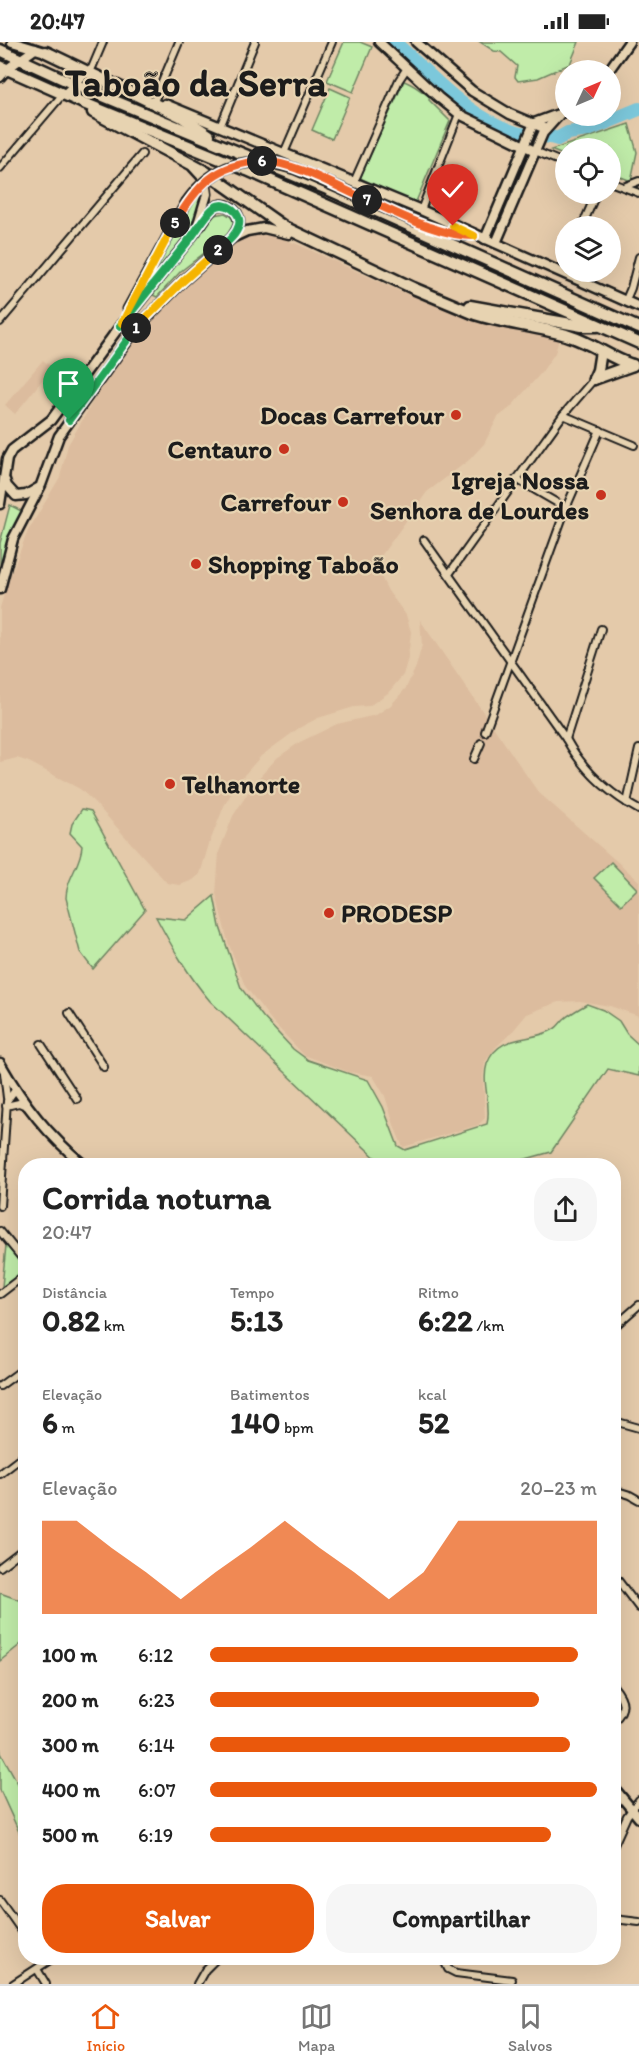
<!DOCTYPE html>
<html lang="pt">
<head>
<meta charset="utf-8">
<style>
  body { margin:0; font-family:Itim,sans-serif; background:#f6f6f6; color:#222; height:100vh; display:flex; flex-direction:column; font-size:22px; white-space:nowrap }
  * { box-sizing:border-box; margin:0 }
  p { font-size:20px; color:#767676 }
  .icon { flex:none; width:33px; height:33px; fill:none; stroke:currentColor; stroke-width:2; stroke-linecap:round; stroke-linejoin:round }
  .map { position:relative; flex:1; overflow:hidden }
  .sheet { position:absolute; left:18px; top:1116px; width:603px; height:807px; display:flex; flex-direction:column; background:#fff; border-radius:24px; box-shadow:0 6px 24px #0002 }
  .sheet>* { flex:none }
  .needle { width:39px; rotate:46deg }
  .controls { position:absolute; left:555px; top:18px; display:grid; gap:12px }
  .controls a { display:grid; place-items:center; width:66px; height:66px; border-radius:50%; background:#fff; box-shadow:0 6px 24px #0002; font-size:30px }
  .pin { position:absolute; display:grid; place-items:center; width:51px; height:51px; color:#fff; margin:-62px -26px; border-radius:50% 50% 50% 0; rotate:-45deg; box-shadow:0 0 6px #0007 }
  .pin .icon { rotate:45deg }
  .km { position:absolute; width:30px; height:30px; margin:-15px; border-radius:50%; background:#222; color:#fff; font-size:16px; line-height:30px; text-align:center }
  .round { display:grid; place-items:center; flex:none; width:63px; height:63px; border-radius:24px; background:#f6f6f6 }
  .head { display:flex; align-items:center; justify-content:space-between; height:102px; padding:0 24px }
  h1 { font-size:33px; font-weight:700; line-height:45px }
  .figures { display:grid; grid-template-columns:repeat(3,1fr); gap:9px; height:102px; padding:6px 24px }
  .figures div { display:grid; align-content:center }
  .figures b { font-size:30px; font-weight:700 }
  .figures small { font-size:16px; font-weight:400 }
  .figures p { font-size:16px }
  .chart { height:168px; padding:12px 24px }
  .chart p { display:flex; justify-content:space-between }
  .chart svg { width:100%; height:108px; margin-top:6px; fill:#ea580c; opacity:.7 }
  .cta { display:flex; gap:12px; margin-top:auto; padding:12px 24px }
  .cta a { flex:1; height:69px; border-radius:24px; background:#ea580c; color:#fff; font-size:24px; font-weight:700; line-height:69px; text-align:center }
  .cta a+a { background:#f6f6f6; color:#222 }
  ul { padding:0 24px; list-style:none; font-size:20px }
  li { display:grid; grid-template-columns:96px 72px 1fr; align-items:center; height:45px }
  li i { height:15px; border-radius:8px; background:#ea580c }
  .status { display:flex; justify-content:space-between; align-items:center; height:42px; padding:0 30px; background:#fff; direction:ltr }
  .status svg { height:16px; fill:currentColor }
  .tabs { display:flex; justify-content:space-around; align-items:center; height:84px; border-top:2px solid #e0e0e0; background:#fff; font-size:16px; color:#767676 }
  .tabs a { display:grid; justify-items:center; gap:3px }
  .tabs .selected { color:#ea580c }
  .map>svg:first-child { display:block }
  .built { fill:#dcbc9e }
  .green { fill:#c0eca9; stroke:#6e8462; stroke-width:1.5 }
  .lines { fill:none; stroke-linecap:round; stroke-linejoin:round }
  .river { stroke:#7cc8db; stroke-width:14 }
  .street-casing { stroke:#1c1c1c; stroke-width:10 }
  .secondary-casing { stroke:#1c1c1c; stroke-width:13 }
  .highway-casing { stroke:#1c1c1c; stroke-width:15 }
  .street { stroke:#e7d3b1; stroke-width:6 }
  .secondary { stroke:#e7d3b1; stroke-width:8 }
  .highway { stroke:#e7d3b1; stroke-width:10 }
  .secondary-bridge-casing { stroke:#1c1c1c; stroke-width:13; stroke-linecap:butt }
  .secondary-bridge { stroke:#e7d3b1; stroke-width:8 }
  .split-1-casing { stroke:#fff; stroke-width:12 }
  .split-2-casing { stroke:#fff; stroke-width:12 }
  .split-3-casing { stroke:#fff; stroke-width:12 }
  .split-4-casing { stroke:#fff; stroke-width:12 }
  .split-5-casing { stroke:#fff; stroke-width:12 }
  .split-6-casing { stroke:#fff; stroke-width:12 }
  .split-7-casing { stroke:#fff; stroke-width:12 }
  .split-8-casing { stroke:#fff; stroke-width:12 }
  .split-9-casing { stroke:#fff; stroke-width:12 }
  .split-1 { stroke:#22a559; stroke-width:8 }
  .split-2 { stroke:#f5b400; stroke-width:8 }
  .split-3 { stroke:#22a559; stroke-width:8 }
  .split-4 { stroke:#22a559; stroke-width:8 }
  .split-5 { stroke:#f5b400; stroke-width:8 }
  .split-6 { stroke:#f0652b; stroke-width:8 }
  .split-7 { stroke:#f0652b; stroke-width:8 }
  .split-8 { stroke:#f0652b; stroke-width:8 }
  .split-9 { stroke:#f5b400; stroke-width:8 }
  .poi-dot { fill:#c8321e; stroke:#e7d3b1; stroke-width:2 }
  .labels { text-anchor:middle; stroke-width:4.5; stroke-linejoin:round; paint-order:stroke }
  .poi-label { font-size:26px; font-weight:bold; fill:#1c1c1c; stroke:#e7d3b1; text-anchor:end }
  .town-label { font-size:38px; font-weight:bold; fill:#1c1c1c; stroke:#e7d3b1 }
</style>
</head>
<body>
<div class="status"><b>20:47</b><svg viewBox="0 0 49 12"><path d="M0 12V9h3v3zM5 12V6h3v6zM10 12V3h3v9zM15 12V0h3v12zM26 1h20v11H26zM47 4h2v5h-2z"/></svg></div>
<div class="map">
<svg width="639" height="1942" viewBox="0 0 639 1942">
  <rect width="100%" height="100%" fill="#e4caaa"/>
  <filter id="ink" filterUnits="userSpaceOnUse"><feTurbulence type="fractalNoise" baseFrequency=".0167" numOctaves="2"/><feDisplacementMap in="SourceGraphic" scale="12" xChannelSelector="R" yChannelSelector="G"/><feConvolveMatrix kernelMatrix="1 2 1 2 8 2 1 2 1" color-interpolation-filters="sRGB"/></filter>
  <g filter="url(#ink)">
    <!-- built -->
    <g class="built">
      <polygon points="260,193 273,194 297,202 402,250 483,281 559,297 555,311 541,331 510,366 498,375 484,402 469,418 427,450 378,518 377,527 388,549 406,573 411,590 408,616 403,633 388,651 369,664 354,665 318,676 299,686 261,714 238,740 224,764 209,802 200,832 193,838 180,843 167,841 94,760 80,747 29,720 17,716 0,720 0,566 7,542 28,489 60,435 68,403 102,344 126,310 168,260 236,201 248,195"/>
      <polygon points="43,318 52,326 15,372 5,363"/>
      <polygon points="420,578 538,750 639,839 639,974 610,964 580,959 558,960 527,972 512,990 496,1005 485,1020 483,1035 485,1076 478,1083 403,1105 395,1086 385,1054 373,1034 349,1030 304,1013 272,979 245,944 228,900 216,852 219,810 233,774 255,740 277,716 300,700 337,682 376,673 391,663 406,646 416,625 422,603"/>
    </g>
    <!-- green -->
    <g class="green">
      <polygon points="344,0 360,0 372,5 353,50 327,39"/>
      <polygon points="480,0 579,0 570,22 538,36 518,39 515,35 517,24 501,10 494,9"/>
      <path d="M404,39C414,42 421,50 430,54L429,58L450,79L415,162L360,136Z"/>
      <polygon points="330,46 350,55 332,97 312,88"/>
      <polygon points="629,82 637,110 631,139 611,131 610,106 566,106 565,114 551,108"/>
      <path d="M203,150C201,183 165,222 146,248L172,197L199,152Z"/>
      <polygon points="225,171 230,174 236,182 229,192 181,229 157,255 153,253 214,173"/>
      <polygon points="10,463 23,470 0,529 0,501"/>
      <path d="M82,767L91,769L145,868L93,927L80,910L66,856C66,837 81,823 82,804L70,791L72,782Z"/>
      <polygon points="611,820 637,847 621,863 594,836"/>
      <path d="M214,854L220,885L241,946L263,975L293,1007L308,1018L368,1038L383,1065L398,1104L405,1108L487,1082C492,1062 481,1041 487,1022C499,990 532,1001 554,987C558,985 561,980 564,977C571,971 579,967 587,962L603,968L619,979L627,992L639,1003V1034L608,1027L551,1110L504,1123H383L210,959C188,933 172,905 156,875L186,878Z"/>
      <polygon points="6,1203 25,1225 25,1228 2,1245"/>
      <polygon points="0,1551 25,1560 26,1598 0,1619"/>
      <polygon points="0,1704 1,1711 25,1754 25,1803 0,1748"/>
    </g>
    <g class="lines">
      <!-- river -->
      <path class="river" d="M394,0C432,34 466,75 516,91C529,95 544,91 557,97L568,91L588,88L639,67"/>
      <!-- street casing -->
      <g class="street-casing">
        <g id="street">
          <polyline points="155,57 179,0"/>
          <polyline points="220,85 255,0"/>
          <polyline points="535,109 566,122"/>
          <polyline points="284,111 332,0"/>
          <polyline points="0,126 63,52 92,26 103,0"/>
          <polyline points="354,140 399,38 407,26"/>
          <polyline points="610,140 639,151"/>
          <polyline points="626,144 639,139"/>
          <polyline points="421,168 459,72"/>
          <polyline points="582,184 596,152"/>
          <polyline points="625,260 631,246 639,215"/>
          <polyline points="0,280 142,112"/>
          <polyline points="563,373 634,403"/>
          <polyline points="516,437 566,466"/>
          <path d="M424,498L566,697C583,728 608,751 639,768"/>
          <polyline points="449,532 563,373 594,337"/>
          <polyline points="485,690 566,466 600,388"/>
          <polyline points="566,697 601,587"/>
          <polyline points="474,717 481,701"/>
          <polyline points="627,761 639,707"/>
          <polyline points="69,971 104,1025"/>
          <polyline points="41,1002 77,1057"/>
          <polyline points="4,1031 7,1056"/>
          <polyline points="6,1064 19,1061 26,1064"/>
          <polyline points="0,1164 7,1059 15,1048"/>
          <polyline points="0,1189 26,1221"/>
          <polyline points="0,1252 26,1232"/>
          <polyline points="614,1285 639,1263"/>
          <polyline points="0,1344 26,1325"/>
          <polyline points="614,1379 639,1386"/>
          <polyline points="0,1432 26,1412"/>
          <polyline points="614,1448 630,1453 639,1458"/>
          <polyline points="0,1525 26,1505"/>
          <polyline points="614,1533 639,1566"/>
          <path d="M614,1645C625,1658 626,1667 614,1679"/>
          <polyline points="614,1803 627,1774 639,1758"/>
          <polyline points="0,1858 26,1895"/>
          <polyline points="614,1877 639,1880"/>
          <polyline points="443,1916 448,1927 456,1931 512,1938"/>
          <polyline points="37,1927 46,1942"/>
          <polyline points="13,1942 53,1916"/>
          <polyline points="197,1942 205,1928 217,1916"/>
        </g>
      </g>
      <!-- secondary casing -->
      <g class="secondary-casing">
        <g id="secondary">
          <polyline points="12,0 52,12"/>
          <polyline points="379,0 438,55 459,72 535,109"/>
          <polyline points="416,0 472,49 510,72 546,87"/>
          <polyline points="609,28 629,0"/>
          <polyline points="0,35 7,27 35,7"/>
          <polyline points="165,62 421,168 639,265"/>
          <polyline points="417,180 465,193"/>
          <path d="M200,184C204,178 209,169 215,165C225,158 238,168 239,179C240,185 235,191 232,196"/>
          <polyline points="485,197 534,81 561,71"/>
          <polyline points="496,201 543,91 561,71"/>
          <polyline points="128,267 186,161"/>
          <polyline points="5,438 7,444 16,454 26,453 38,446"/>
          <polyline points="0,462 7,417 12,408 51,378 120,284 196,189 207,152 205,138 193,125"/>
          <polyline points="0,547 13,497 41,443 59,394 136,287 183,239 232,196 247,189 264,186 289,192"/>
          <path d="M0,1021C24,1063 48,1093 85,1124"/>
          <polyline points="614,1746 639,1776"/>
        </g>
      </g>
      <!-- highway casing -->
      <g class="highway-casing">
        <g id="highway">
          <polyline points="0,8 74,42 327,147 639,286"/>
          <polyline points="46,10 182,75 209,93"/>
          <polyline points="0,24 81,60 247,128 639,301"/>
          <path d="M93,70L206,130L284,185L413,246L475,272C506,282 538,284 569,294C592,301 610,316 632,323"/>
          <polyline points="470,264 582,284 597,284"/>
          <polyline points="594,337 633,323"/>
          <polyline points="594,337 598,328 601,309"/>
        </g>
      </g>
      <!-- street -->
      <use href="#street" class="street"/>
      <!-- secondary -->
      <use href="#secondary" class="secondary"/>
      <!-- highway -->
      <use href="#highway" class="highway"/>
      <!-- secondary-bridge casing -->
      <g class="secondary-bridge-casing">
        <path id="secondary-bridge" d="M186,161C213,121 251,112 295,127L417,180"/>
      </g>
      <!-- secondary-bridge -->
      <use href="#secondary-bridge" class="secondary-bridge"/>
    </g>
  </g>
  <g class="lines" filter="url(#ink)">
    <!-- split-1 casing -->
    <g class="split-1-casing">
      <polyline id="split-1" points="69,378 136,286"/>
    </g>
    <!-- split-2 casing -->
    <g class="split-2-casing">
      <polyline id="split-2" points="136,286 183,239 218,208"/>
    </g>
    <!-- split-3 casing -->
    <g class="split-3-casing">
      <path id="split-3" d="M189,198C196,190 207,170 215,165C226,158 242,171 239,183C236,194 226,201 218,208"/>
    </g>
    <!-- split-4 casing -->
    <g class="split-4-casing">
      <polyline id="split-4" points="122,281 120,284 189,198"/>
    </g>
    <!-- split-5 casing -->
    <g class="split-5-casing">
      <polyline id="split-5" points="122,281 175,181"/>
    </g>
    <!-- split-6 casing -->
    <g class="split-6-casing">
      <path id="split-6" d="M175,181C197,143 216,122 262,119"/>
    </g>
    <!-- split-7 casing -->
    <g class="split-7-casing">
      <path id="split-7" d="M262,119C297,121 335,144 367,158"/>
    </g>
    <!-- split-8 casing -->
    <g class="split-8-casing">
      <path id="split-8" d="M367,158C399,172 439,194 474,194"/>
    </g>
    <!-- split-9 casing -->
    <g class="split-9-casing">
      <polyline id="split-9" points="453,184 474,194"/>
    </g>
    <!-- split-1 -->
    <use href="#split-1" class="split-1"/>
    <!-- split-2 -->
    <use href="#split-2" class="split-2"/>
    <!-- split-3 -->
    <use href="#split-3" class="split-3"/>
    <!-- split-4 -->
    <use href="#split-4" class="split-4"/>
    <!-- split-5 -->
    <use href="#split-5" class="split-5"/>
    <!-- split-6 -->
    <use href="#split-6" class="split-6"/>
    <!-- split-7 -->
    <use href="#split-7" class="split-7"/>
    <!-- split-8 -->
    <use href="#split-8" class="split-8"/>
    <!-- split-9 -->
    <use href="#split-9" class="split-9"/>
  </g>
  <!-- markers -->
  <g class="poi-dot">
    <circle cx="456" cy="373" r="6"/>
    <circle cx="284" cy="407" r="6"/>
    <circle cx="601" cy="453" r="6"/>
    <circle cx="343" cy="460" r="6"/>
    <circle cx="196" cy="522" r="6"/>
    <circle cx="170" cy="742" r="6"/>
    <circle cx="329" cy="871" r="6"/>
  </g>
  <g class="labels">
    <!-- poi labels -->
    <g class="poi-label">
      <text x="444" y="382">Docas Carrefour</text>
      <text x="272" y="416">Centauro</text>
      <text x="589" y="447">Igreja Nossa<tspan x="589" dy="30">Senhora de Lourdes</tspan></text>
      <text x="331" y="469">Carrefour</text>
      <text x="208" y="531" text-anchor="start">Shopping Taboão</text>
      <text x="182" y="751" text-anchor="start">Telhanorte</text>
      <text x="341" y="880" text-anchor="start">PRODESP</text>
    </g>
    <!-- town labels -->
    <g class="town-label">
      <text x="196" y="54">Taboão da Serra</text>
    </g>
  </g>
</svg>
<div class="controls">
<a><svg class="needle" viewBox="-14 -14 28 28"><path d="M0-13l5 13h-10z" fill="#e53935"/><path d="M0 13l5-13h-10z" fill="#767676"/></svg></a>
<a><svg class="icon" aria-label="locate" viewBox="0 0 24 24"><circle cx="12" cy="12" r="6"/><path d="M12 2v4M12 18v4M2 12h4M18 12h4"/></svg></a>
<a><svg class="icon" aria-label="layers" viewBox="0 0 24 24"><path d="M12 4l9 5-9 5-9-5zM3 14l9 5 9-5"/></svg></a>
</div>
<div class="pin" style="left:69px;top:378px;background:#1e9e55"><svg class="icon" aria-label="arrive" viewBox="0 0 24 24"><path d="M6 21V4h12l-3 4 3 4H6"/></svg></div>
<div class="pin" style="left:453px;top:184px;background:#d93025"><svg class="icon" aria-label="check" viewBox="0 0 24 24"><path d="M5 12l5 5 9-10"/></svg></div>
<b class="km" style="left:136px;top:286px">1</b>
<b class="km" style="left:218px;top:208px">2</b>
<b class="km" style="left:175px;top:181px">5</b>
<b class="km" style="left:262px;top:119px">6</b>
<b class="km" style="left:367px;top:158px">7</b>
<section class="sheet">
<div class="head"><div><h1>Corrida noturna</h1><p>20:47</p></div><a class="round"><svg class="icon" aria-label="share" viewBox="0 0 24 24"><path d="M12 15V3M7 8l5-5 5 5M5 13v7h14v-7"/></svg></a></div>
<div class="figures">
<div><p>Distância</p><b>0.82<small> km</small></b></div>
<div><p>Tempo</p><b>5:13</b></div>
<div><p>Ritmo</p><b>6:22<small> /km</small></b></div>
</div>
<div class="figures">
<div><p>Elevação</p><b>6<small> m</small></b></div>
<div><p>Batimentos</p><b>140<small> bpm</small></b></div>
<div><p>kcal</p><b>52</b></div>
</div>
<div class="chart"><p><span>Elevação</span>20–23 m</p>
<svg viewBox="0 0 160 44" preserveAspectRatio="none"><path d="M0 44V6L10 6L20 17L30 27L40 38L50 27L60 17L70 6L80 17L90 27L100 38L110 27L120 6L130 6L140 6L150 6L160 6V44z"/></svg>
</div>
<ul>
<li><b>100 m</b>6:12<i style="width:95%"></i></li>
<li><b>200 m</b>6:23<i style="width:85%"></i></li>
<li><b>300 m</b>6:14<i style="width:93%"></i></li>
<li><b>400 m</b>6:07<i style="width:100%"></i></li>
<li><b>500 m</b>6:19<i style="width:88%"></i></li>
</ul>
<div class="cta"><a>Salvar</a><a>Compartilhar</a></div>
</section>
</div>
<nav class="tabs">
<a class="selected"><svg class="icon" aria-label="home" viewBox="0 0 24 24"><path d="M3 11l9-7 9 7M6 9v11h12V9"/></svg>Início</a>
<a><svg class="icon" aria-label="map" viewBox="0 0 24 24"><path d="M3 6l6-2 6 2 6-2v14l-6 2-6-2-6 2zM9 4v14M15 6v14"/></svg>Mapa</a>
<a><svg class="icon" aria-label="saved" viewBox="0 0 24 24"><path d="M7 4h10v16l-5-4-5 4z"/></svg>Salvos</a>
</nav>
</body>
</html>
